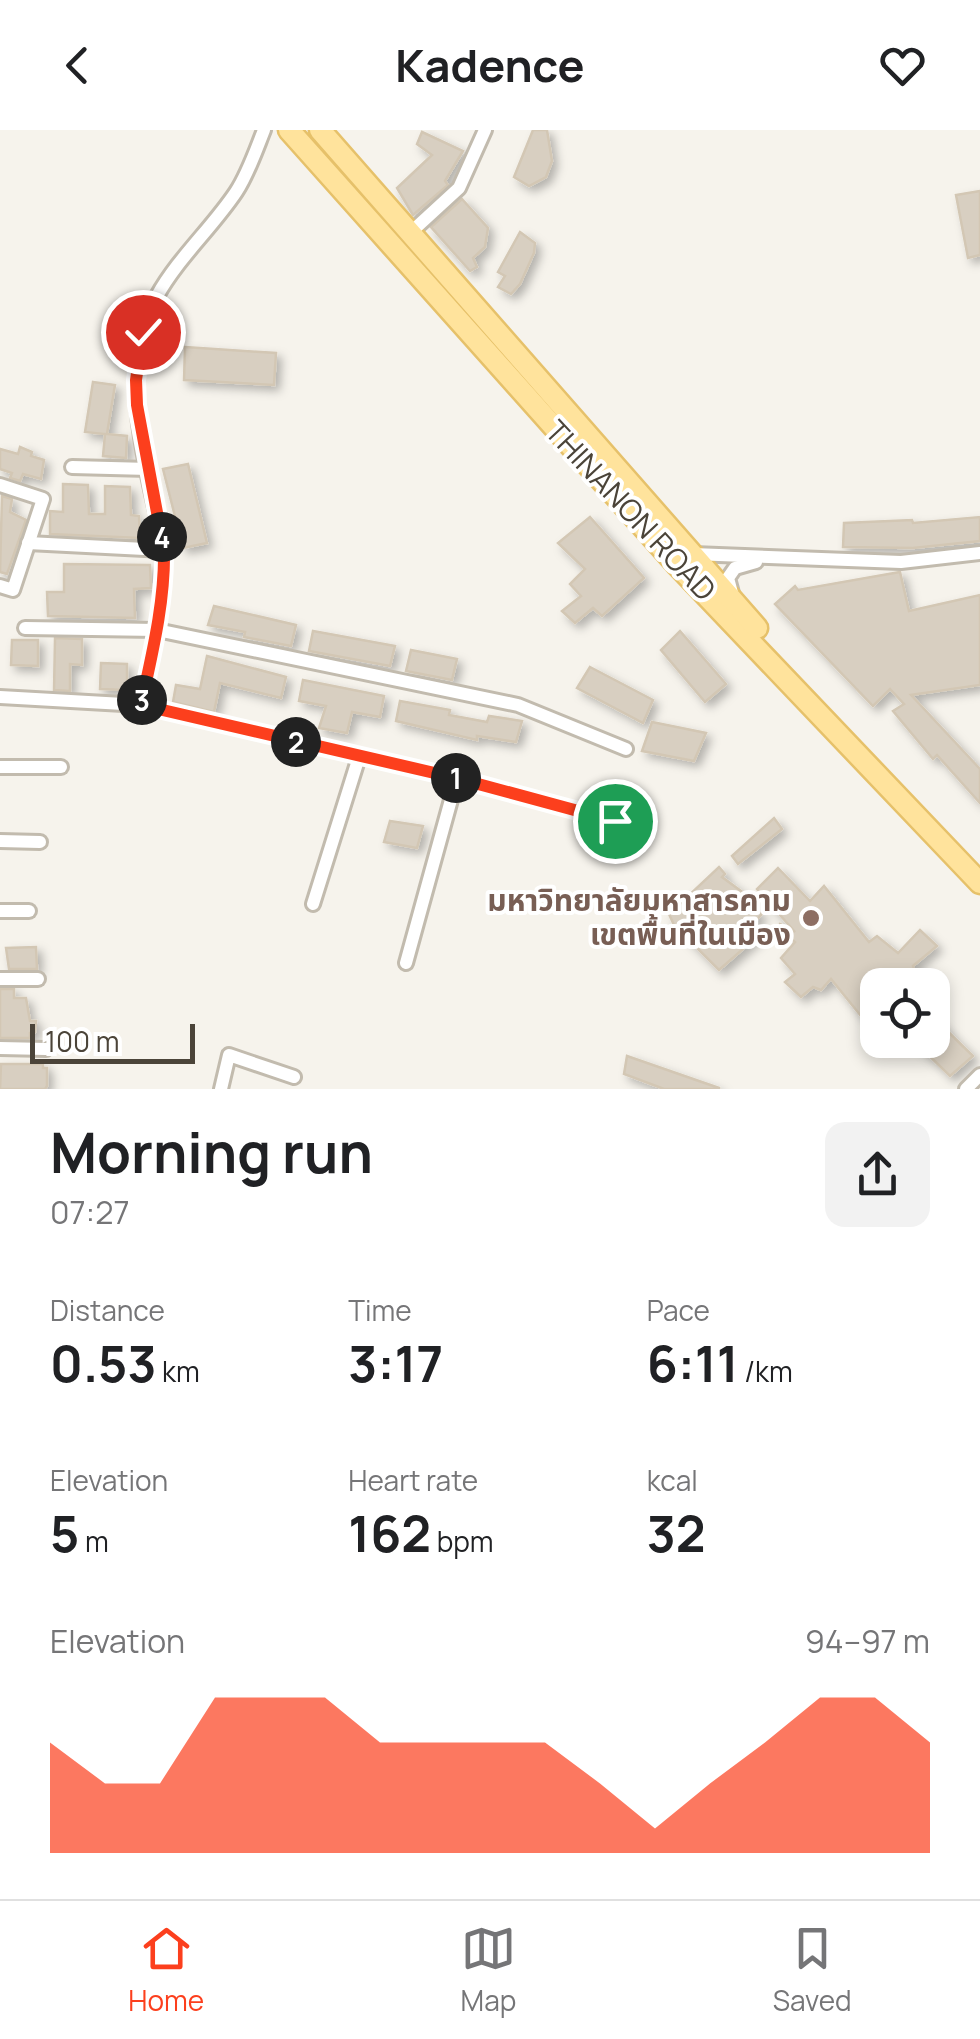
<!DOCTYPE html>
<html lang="en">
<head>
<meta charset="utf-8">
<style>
  body { margin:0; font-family:Manrope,"Noto Sans Thai",sans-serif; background:#f2f2f2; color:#202124; height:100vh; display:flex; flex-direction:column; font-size:38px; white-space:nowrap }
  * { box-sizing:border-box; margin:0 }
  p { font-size:32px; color:#757577 }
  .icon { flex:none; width:55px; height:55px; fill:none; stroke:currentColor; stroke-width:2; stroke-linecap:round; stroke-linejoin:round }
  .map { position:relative; height:959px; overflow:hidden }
  .side { display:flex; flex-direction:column; background:#fff; flex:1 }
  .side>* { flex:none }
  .fabs { position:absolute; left:860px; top:838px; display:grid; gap:20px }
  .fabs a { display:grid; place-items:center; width:90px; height:90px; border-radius:20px; background:#fff; box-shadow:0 5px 15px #0003; font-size:50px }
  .scale { position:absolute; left:30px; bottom:25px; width:165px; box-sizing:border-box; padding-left:10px; border:5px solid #4b4439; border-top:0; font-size:28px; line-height:35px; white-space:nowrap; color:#4b4439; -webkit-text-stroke:8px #fff; paint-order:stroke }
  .pin { position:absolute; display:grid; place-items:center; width:85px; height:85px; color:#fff; margin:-42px; border:5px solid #fff; border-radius:50%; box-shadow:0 2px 10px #0007 }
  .km { position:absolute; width:50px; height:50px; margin:-25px; border-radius:50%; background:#222; color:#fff; font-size:28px; line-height:50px; text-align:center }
  .round { display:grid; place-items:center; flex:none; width:105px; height:105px; border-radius:20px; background:#f2f2f2 }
  .summary { display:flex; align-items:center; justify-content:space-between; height:170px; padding:0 50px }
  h1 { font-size:55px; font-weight:700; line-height:75px }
  .stats { display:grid; grid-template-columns:repeat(3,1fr); gap:15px; height:170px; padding:10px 50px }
  .stats div { display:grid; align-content:center }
  .stats b { font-size:50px; font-weight:700 }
  .stats small { font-size:28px; font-weight:400 }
  .stats p { font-size:28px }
  .chart { height:280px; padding:20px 50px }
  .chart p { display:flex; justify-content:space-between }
  .chart svg { width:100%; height:180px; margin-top:10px; fill:#fc3f1d; opacity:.7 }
  header { display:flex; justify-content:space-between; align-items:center; height:130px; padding:0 50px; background:#fff; font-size:45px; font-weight:700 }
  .tab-bar { display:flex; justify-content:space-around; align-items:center; height:140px; border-top:2px solid #e0e0e0; background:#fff; font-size:28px; color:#757577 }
  .tab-bar a { display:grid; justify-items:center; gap:5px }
  .tab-bar .active { color:#fc3f1d }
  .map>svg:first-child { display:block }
  .building { fill:#d8cfc1; stroke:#d3c7b4; stroke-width:2.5; filter:url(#shadow) }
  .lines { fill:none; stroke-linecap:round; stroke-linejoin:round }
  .minor-casing { stroke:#c2bbae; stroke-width:18 }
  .primary-casing { stroke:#e6c16a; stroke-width:25 }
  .minor { stroke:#fff; stroke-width:12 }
  .primary { stroke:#ffe39c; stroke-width:20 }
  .route-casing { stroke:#fff; stroke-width:20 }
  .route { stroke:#fc3f1d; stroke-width:12 }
  .education-dot { fill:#8d6e63; stroke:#fff; stroke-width:4 }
  .labels { text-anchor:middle; stroke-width:8; stroke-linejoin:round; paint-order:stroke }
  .street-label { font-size:30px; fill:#4b4439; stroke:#fff }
  .education-label { font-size:30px; font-weight:bold; fill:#785e54; stroke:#fff; text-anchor:end }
</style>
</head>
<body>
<header><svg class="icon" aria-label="back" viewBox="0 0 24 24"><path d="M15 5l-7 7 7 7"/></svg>Kadence<svg class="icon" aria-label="heart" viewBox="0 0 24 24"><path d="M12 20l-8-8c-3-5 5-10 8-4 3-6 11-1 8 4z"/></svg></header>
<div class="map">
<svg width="980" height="959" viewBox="0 0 980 959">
  <defs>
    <filter id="shadow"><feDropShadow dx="5" dy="5" stdDeviation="5" flood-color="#0004"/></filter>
  </defs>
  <rect width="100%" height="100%" fill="#f6f3ec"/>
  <!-- building -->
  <g class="building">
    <polygon points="533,0 547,0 552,31 546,47 529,56 514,47"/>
    <polygon points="422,2 463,21 445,51 448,55 413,85 397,58 432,25 417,14"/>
    <polygon points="980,61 980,125 968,128 956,65"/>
    <polygon points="462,69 488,98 485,117 473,128 477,137 470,141 431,97"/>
    <polygon points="520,102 535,113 534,123 520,154 511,164 498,157 505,146 498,142"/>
    <polygon points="185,217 276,223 274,255 184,250"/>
    <polygon points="93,252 115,255 107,304 127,306 126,328 103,326 105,304 85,302"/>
    <polygon points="20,317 32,322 31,326 44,330 41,349 23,344 20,351 10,348 12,343 0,339 0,319 18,324"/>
    <polygon points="188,334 207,413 183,418 163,339"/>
    <polygon points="63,354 88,355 89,384 105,384 105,356 130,357 131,385 139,386 140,408 50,404 50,381 63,382"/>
    <polygon points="2,366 12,369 10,382 26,390 7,444 0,442"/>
    <polygon points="590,387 644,448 602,486 593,478 575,493 562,481 581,466 570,454 585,439 558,413"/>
    <polygon points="980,387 980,411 913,418 843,417 844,393 912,390 913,393"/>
    <polygon points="64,434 150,435 151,458 134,459 135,488 48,486 47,462 64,462"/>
    <polygon points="900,442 909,481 980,465 980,555 911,565 980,639 980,673 937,625 933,629 893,581 904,574 890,559 873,576 775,474 795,456 798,460"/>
    <polygon points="214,476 296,495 291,516 244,507 245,502 208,495"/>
    <polygon points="313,501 395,516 390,536 309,521"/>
    <polygon points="680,501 726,554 705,572 661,520"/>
    <polygon points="55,508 82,509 82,535 70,534 70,561 54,560"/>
    <polygon points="12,510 38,510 38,536 11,535"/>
    <polygon points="411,520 457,529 452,550 406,541"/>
    <polygon points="207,526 286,547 281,568 220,553 214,582 173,572 176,555 200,559"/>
    <polygon points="101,533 127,534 127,560 100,559"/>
    <polygon points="590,537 653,570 643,593 577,558"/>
    <polygon points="303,550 384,566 380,587 352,582 347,603 319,598 326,576 299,571"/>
    <polygon points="400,571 450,580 449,585 487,592 489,586 522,591 516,612 477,606 477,610 396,591"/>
    <polygon points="652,592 706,603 694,631 642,621"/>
    <polygon points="774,688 782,699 738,734 732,726"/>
    <polygon points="390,691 423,696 417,718 384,712"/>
    <polygon points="719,737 725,744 722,747 745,764 739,771 762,784 750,797 758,806 719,840 674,795 669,784"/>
    <polygon points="778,738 810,771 824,756 869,812 877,806 898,823 920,800 937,816 913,836 916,844 903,855 878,855 878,884 869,879 861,886 831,849 821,860 813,857 801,867 785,852 795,844 781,828 795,812 778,797 780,794 795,802 757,759"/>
    <polygon points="36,817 37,839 9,839 6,818"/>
    <polygon points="0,859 14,859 14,868 26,868 30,891 36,891 35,902 30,903 30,908 0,908"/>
    <polygon points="932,886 973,926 950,946 913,910 932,910"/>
    <polygon points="627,926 719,958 719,959 664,959 624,944"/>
    <polygon points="1,934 43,934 43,938 47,938 47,956 45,959 0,959"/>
  </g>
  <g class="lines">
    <!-- minor casing -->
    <g class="minor-casing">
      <g id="minor">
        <polyline points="410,103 459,58 485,0"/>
        <polyline points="72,337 149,339"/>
        <polyline points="0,355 43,369 13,460 0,456"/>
        <polyline points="28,413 164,420"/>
        <polyline points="693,424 901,432 980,423"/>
        <polyline points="732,463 728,448 735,438 756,432"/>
        <polyline points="25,498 157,500 518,575 626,619"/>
        <polyline points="0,567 141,575 457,648 406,833"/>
        <path d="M141,575C152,524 165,472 164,420C149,340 114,242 157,166C178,128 212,98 236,62C248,44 256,20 264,0"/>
        <polyline points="0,637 61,637"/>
        <polyline points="457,648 615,691"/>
        <polyline points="0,711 40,712"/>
        <polyline points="313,774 359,627"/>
        <polyline points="0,781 29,781"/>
        <polyline points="0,849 38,849"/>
        <polyline points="0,918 46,919"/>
        <polyline points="221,959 229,925 294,947"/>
        <polyline points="966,959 980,945"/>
      </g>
    </g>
    <!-- primary casing -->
    <g class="primary-casing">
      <g id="primary">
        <polyline points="289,0 677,435 980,753"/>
        <polyline points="320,0 757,498"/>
      </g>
    </g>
    <!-- minor -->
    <use href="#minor" class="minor"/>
    <!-- primary -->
    <use href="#primary" class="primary"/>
  </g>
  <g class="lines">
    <!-- route casing -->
    <g class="route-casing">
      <path id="route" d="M143,202L136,250L137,275L164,420C165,472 152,524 141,575L456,648L615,691"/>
    </g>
    <!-- route -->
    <use href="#route" class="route"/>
  </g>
  <!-- markers -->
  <circle class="education-dot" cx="811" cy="788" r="10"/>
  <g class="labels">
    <!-- street labels -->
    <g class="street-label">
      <text transform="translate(630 381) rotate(47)" y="10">THINANON ROAD</text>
    </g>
    <!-- education labels -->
    <g class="education-label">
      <text x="791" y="781">มหาวิทยาลัยมหาสารคาม<tspan x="791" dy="34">เขตพื้นที่ในเมือง</tspan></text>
    </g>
  </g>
</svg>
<div class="fabs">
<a><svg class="icon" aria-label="locate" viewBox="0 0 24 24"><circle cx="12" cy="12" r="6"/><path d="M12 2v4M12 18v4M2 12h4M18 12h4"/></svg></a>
</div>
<div class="scale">100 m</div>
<div class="pin" style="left:615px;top:691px;background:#1e9e55"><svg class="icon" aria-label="arrive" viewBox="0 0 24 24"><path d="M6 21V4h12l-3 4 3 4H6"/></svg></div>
<div class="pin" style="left:143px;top:202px;background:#d93025"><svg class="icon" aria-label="check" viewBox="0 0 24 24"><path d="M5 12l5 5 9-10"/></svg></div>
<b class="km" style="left:456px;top:648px">1</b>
<b class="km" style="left:296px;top:612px">2</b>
<b class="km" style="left:142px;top:570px">3</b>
<b class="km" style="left:162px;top:407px">4</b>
</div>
<section class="side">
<div class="summary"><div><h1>Morning run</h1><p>07:27</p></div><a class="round"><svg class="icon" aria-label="share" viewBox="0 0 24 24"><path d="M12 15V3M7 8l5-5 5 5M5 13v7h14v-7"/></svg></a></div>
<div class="stats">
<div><p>Distance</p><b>0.53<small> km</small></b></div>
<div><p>Time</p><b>3:17</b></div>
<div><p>Pace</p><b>6:11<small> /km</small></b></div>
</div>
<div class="stats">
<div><p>Elevation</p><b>5<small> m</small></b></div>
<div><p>Heart rate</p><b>162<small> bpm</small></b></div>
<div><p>kcal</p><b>32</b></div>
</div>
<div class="chart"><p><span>Elevation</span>94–97 m</p>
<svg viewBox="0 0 160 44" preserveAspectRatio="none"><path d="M0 44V17L10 27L20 27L30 6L40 6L50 6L60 17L70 17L80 17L90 17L100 27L110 38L120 27L130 17L140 6L150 6L160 17V44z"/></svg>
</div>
</section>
<nav class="tab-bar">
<a class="active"><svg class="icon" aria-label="home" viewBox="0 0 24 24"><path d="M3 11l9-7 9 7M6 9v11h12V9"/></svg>Home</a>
<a><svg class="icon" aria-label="map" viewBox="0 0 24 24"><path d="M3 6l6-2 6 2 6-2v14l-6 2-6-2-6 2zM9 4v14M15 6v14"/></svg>Map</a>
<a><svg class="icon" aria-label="saved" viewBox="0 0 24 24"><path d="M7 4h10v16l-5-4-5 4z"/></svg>Saved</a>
</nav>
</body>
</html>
